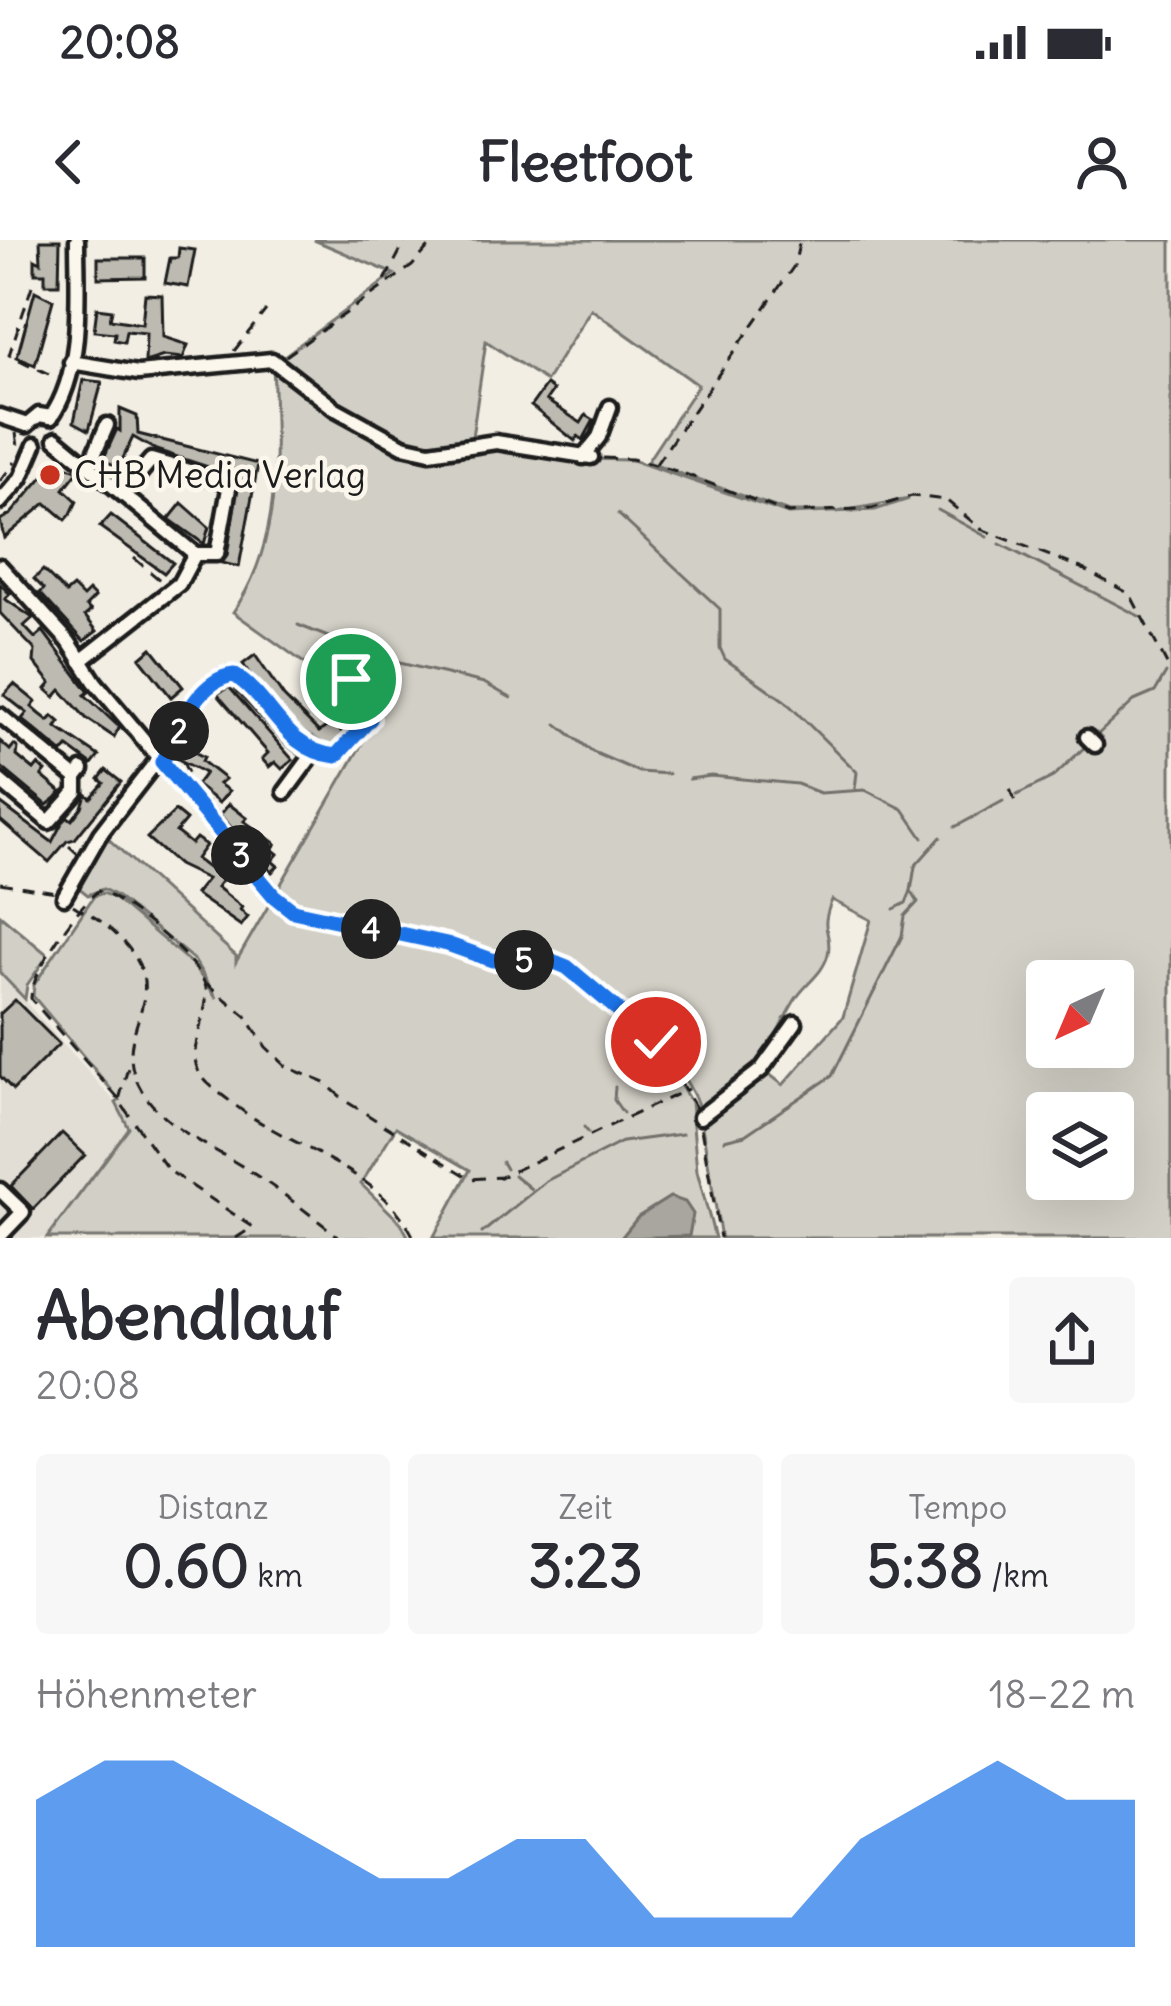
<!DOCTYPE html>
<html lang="de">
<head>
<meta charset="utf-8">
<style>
  body { margin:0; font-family:Delius,sans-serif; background:#f7f7f7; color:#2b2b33; height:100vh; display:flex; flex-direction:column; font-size:45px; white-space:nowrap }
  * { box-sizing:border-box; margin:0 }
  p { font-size:39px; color:#7c7c81 }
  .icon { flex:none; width:66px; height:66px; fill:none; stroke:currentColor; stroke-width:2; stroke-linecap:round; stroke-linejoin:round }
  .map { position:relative; height:998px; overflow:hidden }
  .side { display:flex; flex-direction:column; background:#fff; flex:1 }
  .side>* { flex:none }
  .needle { width:78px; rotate:224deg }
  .buttons { position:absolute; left:1026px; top:720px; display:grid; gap:24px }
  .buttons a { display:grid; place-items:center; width:108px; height:108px; border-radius:12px; background:#fff; box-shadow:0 12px 48px #0002; font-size:60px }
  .pin { position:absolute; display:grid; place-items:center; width:102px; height:102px; color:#fff; margin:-51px; border:6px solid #fff; border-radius:50%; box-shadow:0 3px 12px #0007 }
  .km { position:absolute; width:60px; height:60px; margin:-30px; border-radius:50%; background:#222; color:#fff; font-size:33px; line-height:60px; text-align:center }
  .round { display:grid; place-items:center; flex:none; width:126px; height:126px; border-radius:12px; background:#f7f7f7 }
  .overview { display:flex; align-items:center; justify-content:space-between; height:204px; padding:0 36px }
  h1 { font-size:66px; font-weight:700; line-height:90px }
  .figures { display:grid; grid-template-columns:repeat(3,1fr); gap:18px; height:204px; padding:12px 36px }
  .figures div { display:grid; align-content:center; border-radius:12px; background:#f7f7f7; text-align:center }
  .figures b { font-size:60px; font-weight:700 }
  .figures small { font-size:33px; font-weight:400 }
  .figures p { font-size:33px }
  .chart { height:336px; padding:24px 36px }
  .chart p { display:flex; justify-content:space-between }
  .chart svg { width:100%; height:216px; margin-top:12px; fill:#1a73e8; opacity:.7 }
  .status { display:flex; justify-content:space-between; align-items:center; height:84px; padding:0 60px; background:#fff; direction:ltr }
  .status svg { height:33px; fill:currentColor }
  header { display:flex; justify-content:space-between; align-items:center; height:156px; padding:0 36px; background:#fff; font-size:54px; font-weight:700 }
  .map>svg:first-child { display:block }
  .built { fill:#e2ded5 }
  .green { fill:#d2cfc6; stroke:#777671; stroke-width:3; fill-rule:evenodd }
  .water { fill:#a9a6a0; stroke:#716f6b; stroke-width:3 }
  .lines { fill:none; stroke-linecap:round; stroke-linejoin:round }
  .stream { stroke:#716f6b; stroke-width:3 }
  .building { fill:#bdbab1; stroke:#1c1c1c; stroke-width:3 }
  .minor-casing { stroke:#1c1c1c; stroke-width:21 }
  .path { stroke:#1c1c1c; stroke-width:3; stroke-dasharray:12 9; stroke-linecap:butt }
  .minor { stroke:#fbf7ec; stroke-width:12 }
  .route-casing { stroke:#fff; stroke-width:24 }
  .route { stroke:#1a73e8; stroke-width:15 }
  .poi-dot { fill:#c8321e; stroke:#fbf7ec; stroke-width:4.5 }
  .labels { text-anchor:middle; stroke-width:9; stroke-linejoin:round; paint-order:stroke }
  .poi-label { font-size:36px; fill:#1c1c1c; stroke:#fbf7ec; text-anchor:start }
</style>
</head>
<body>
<div class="status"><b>20:08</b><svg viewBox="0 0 49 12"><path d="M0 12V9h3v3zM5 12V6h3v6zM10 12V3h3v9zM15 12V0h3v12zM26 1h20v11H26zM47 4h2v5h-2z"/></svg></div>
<header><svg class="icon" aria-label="back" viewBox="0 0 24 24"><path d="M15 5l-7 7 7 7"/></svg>Fleetfoot<svg class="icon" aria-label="person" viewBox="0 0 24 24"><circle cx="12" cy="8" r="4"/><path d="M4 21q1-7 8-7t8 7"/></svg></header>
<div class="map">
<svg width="1171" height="998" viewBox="0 0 1171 998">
  <rect width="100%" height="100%" fill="#f2eee4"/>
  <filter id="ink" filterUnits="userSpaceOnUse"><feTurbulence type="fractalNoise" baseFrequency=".00833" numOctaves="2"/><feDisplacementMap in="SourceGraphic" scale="24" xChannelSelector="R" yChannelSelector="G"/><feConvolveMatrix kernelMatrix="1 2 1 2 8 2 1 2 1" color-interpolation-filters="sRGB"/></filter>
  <g filter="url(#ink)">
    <!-- built -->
    <polygon class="built" points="0,733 116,863 129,888 47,998 0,998"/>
    <!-- green -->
    <g class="green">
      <path d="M314,0H1171V998H721L701,881L764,830L783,845L843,777L871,680L832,660C818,692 833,692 828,714C824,733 805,744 795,760C781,783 773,805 755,825L758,829L701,873C679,809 619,768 568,726L553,719H527V722L565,728L654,804L691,862L697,931L715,998H433L470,930L396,887L361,944L401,983L409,998H47L129,888L116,863L120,860L33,756L34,745L94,656L103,653L114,658L192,724L217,758L194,720L116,656L103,649L88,655L74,644L103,594L236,716V722L378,476L233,372C284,300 276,208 273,123L332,169L402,208L429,213L496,203L583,219L632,220L788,274L875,270L909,259L837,272H789L647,222L698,145L591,69L546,141L486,101L471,204C449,206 426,212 405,205C358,190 317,151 280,119L394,34ZM1047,741H1113V807H1047ZM1047,873H1113V939H1047Z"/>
      <polygon points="0,675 48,715 27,745 25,759 0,733"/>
    </g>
    <!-- water -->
    <polygon class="water" points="670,957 685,962 693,974 689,996 621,998 638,977"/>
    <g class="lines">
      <!-- stream -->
      <g class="stream">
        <polyline points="938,270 987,297"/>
        <polyline points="618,274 720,369 720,408 725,419 785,461 857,532 855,549"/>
        <polyline points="1000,304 1141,377"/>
        <polyline points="298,385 383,419 484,443 511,458"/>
        <polyline points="557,484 593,512 639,532 668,534"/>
        <polyline points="1095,497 1134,461 1155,452 1166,433"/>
        <polyline points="689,539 711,536 797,544 820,553 865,550 903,569 923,598"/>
        <polyline points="1017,555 1053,537 1088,504"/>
        <polyline points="955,587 1003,561"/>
        <polyline points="894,669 906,663 911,651"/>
        <polyline points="615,847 614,860 623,873"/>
        <polyline points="584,887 588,892"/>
        <polyline points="724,900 745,895 832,836 902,696 905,676 918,662 911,651 915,626 941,597"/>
        <polyline points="502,922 506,929"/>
        <polyline points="514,935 531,949"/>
        <polyline points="482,993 546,941 622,902 682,894"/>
      </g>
    </g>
    <!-- building -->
    <g class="building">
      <polygon points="40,0 60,0 59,44 45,44 45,33 35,33 35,19 41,22"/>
      <polygon points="179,8 195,10 188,47 165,43 170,18 178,18"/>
      <polygon points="98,18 145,18 145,37 98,38"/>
      <polygon points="35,51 53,60 35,125 17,117"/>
      <polygon points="145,54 162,55 163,97 188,105 183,118 164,116 145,122 146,93 126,91 124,102 114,100 115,93 94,91 97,68 112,70 110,79 142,84"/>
      <polygon points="83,140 102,142 89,190 74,182"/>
      <polygon points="546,145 553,150 546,160 581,183 586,175 594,180 583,200 578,196 575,201 531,166"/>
      <polygon points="120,169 137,176 138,194 258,224 239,327 222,323 227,316 239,237 156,210 133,197 119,227 103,220 117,189 120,191"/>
      <polygon points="56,221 78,231 64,249 77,261 71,274 66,280 46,263 4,298 0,280 11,274"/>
      <polygon points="182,263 209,287 204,304 169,279"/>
      <polygon points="111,275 173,323 164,333 100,287"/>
      <polygon points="43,330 66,353 73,347 83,357 89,351 95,357 86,366 91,371 85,376 97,391 84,401 40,353 44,349 34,339"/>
      <polygon points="0,344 10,354 5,359 33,378 24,386 35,398 43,391 89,452 85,455 119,487 114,497 86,478 61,450 55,457 46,449 51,443 34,422 35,410 0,373"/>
      <polygon points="152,408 183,447 171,457 140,418"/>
      <polygon points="255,415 284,457 319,492 332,483 345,495 333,509 298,489 255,442 243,424"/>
      <polygon points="14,444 36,462 32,467 40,474 49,481 53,476 60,482 56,487 99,516 92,525 68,507 63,513 22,479 27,473 4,455"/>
      <polygon points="229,447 293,520 282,529 275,522 269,527 262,519 268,513 217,454"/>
      <polygon points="0,501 10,510 14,505 18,508 17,516 34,530 38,525 46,531 42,536 61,552 56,558 47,565 0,526"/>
      <polygon points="182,506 204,517 202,521 225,539 219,544 229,551 219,563 196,545 205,533 176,518"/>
      <polygon points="106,530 121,542 75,599 67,601 49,622 0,580 0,563 52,602 62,583 68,577 72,580 82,567 86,554 91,558 104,543 99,539"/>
      <polygon points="229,564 247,578 244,581 276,604 272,609 278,614 272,621 278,626 272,632 220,575"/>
      <polygon points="175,571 186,580 176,592 191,604 196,598 206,605 196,619 212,631 218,624 228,632 217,647 242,667 240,670 248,677 241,686 195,654 207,639 178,625 147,598"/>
      <polygon points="15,760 59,804 13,850 0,836 0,774"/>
      <polygon points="62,893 85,915 33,969 11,946"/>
    </g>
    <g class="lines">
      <!-- minor casing -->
      <g class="minor-casing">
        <g id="minor">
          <polyline points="71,122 138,133 272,120 334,168 403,206 430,212 496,202 591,217"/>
          <polyline points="0,176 27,185"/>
          <path d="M51,177C84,130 77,55 77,0"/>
          <polyline points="27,185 39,175 51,177"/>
          <polyline points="56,199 195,314"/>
          <polyline points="583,217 599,197 610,167"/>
          <polyline points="90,224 107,185"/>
          <polyline points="0,262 21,238 35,205"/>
          <polyline points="0,326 69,402 95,442 269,649"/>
          <polyline points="81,421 179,344 195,314 217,314 230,243 151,220 123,253"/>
          <polyline points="0,475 76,538"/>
          <polyline points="1087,497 1095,505"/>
          <path d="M162,522C177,493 197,440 234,435L291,497L313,514L285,552"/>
          <polyline points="0,541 49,582 76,552 76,538 82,530"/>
          <polyline points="64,657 100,594 159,518"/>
          <polyline points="700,877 761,830 795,783"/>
          <polyline points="0,950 23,972 0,996"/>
        </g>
      </g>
      <!-- path -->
      <g class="path">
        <polyline points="385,40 406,0"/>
        <polyline points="32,46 9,115 55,137"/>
        <polyline points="234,111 266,70"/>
        <polyline points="286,116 412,26 435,0"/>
        <polyline points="16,193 19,213"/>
        <polyline points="603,218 632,219 680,232 788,273 873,268 912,256 946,260 981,289 1081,328 1130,354 1171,432"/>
        <polyline points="656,224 794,26 800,0"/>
        <polyline points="0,241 15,222"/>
        <polyline points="134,318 161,341"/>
        <polyline points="321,514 341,513 370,479 351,444 355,433"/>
        <polyline points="183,522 191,540"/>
        <polyline points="1010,549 1016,564"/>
        <polyline points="69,606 79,615"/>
        <polyline points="0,643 56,652"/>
        <polyline points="278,659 293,671 447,704 492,720 552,721 567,727 656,802 696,868"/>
        <path d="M73,665C83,672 94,675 104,684C192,755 103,785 141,849C164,889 214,907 251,932C282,952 311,975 340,998"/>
        <polyline points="206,743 246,776 266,807 287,827 325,843 347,862 471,939 501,937 688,849"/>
        <polyline points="119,860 129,824"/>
        <polyline points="701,889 720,998"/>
        <path d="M236,998L253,987L168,930L115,855L31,759C30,733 77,667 98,651C123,657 202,722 206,748C210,772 187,808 198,830C204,843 220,853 231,862C287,908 382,928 414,998"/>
      </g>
      <!-- minor -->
      <use href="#minor" class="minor"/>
    </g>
  </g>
  <g class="lines" filter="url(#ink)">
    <!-- route casing -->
    <g class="route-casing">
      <path id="route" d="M351,439L370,479L336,516C284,511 273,460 234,435C197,439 177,493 162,522L274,656L293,671L447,704L492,720L552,721L567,727L656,802"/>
    </g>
    <!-- route -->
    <use href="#route" class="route"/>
  </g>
  <!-- markers -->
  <circle class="poi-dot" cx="50" cy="235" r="12"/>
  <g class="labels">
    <!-- poi labels -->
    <g class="poi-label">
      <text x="74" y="248">CHB Media Verlag</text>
    </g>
  </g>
</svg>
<div class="buttons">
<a><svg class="needle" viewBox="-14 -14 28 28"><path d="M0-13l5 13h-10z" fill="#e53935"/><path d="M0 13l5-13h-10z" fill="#7c7c81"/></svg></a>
<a><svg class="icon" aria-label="layers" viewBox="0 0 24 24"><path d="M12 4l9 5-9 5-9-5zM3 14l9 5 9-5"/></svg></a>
</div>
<div class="pin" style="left:351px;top:439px;background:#1e9e55"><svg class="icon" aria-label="arrive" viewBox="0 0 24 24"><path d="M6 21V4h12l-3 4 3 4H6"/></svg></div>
<div class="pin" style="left:656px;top:802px;background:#d93025"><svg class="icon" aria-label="check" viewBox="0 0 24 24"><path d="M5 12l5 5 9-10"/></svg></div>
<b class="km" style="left:179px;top:491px">2</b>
<b class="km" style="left:241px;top:615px">3</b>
<b class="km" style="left:371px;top:689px">4</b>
<b class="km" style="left:524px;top:720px">5</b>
</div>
<section class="side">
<div class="overview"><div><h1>Abendlauf</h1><p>20:08</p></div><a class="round"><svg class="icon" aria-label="share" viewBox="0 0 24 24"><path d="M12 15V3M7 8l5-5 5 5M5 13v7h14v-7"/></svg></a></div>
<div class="figures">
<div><p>Distanz</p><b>0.60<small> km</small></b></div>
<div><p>Zeit</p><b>3:23</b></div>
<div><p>Tempo</p><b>5:38<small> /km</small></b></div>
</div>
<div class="chart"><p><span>Höhenmeter</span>18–22 m</p>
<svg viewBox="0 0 160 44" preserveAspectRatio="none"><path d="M0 44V14L10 6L20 6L30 14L40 22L50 30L60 30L70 22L80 22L90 38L100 38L110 38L120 22L130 14L140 6L150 14L160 14V44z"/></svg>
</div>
</section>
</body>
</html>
